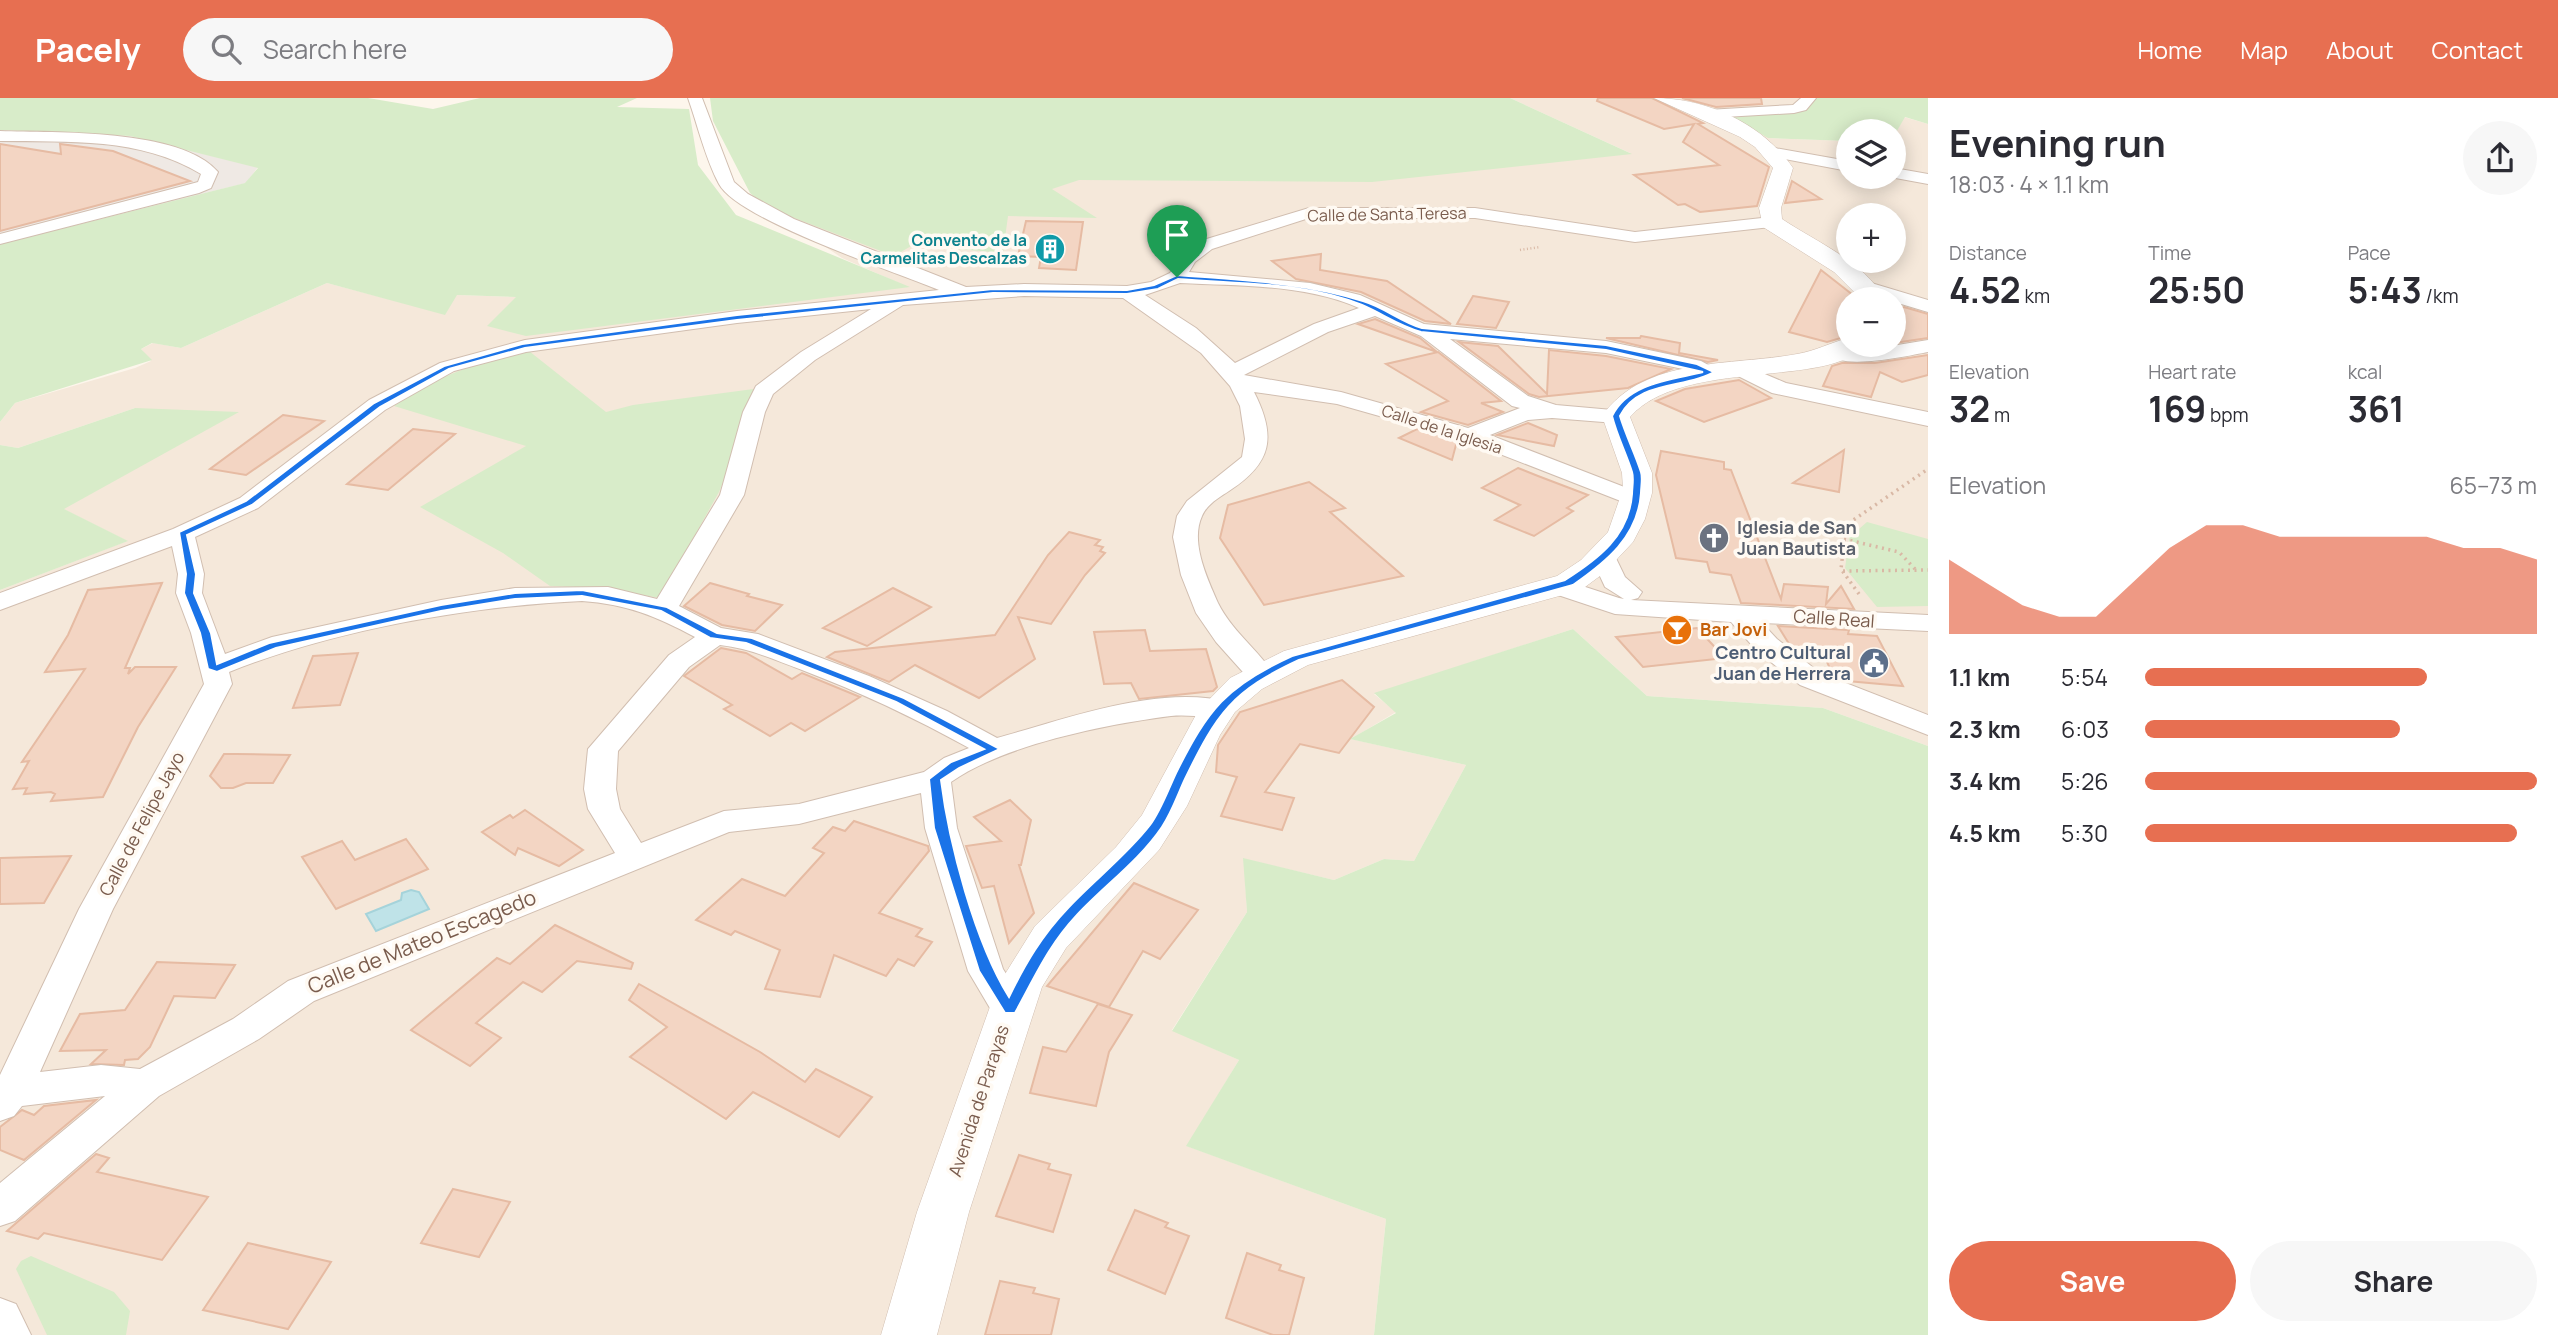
<!DOCTYPE html>
<html lang="en">
<head>
<meta charset="utf-8">
<style>
  body { margin:0; font-family:Manrope,sans-serif; background:#f7f7f7; color:#2b2b33; height:100vh; display:flex; flex-direction:column; font-size:26px; white-space:nowrap }
  * { box-sizing:border-box; margin:0 }
  p { font-size:23px; color:#7c7c81 }
  .icon { flex:none; width:38px; height:38px; fill:none; stroke:currentColor; stroke-width:2; stroke-linecap:round; stroke-linejoin:round }
  .map { position:relative; flex:1; overflow:hidden }
  .details { display:flex; flex-direction:column; background:#fff; width:630px }
  .details>* { flex:none }
  .fabs { position:absolute; left:1836px; top:21px; display:grid; gap:14px }
  .fabs a { display:grid; place-items:center; width:70px; height:70px; border-radius:50%; background:#fff; box-shadow:0 4px 18px #0003; font-size:35px }
  .pin { position:absolute; display:grid; place-items:center; width:60px; height:60px; color:#fff; margin:-72px -30px; border-radius:50% 50% 50% 0; rotate:-45deg; box-shadow:0 0 7px #0007 }
  .pin .icon { rotate:45deg }
  .round { display:grid; place-items:center; flex:none; width:74px; height:74px; border-radius:37px; background:#f7f7f7 }
  .summary { display:flex; align-items:center; justify-content:space-between; height:119px; padding:0 21px }
  h1 { font-size:38px; font-weight:700; line-height:52px }
  .stats { display:grid; grid-template-columns:repeat(3,1fr); gap:10px; height:119px; padding:7px 21px }
  .stats div { display:grid; align-content:center }
  .stats b { font-size:35px; font-weight:700 }
  .stats small { font-size:19px; font-weight:400 }
  .stats p { font-size:19px }
  .chart { height:196px; padding:14px 21px }
  .chart p { display:flex; justify-content:space-between }
  .chart svg { width:100%; height:126px; margin-top:7px; fill:#e76f51; opacity:.7 }
  .action { display:flex; gap:14px; margin-top:auto; padding:14px 21px }
  .action a { flex:1; height:80px; border-radius:42px; background:#e76f51; color:#fff; font-size:28px; font-weight:700; line-height:80px; text-align:center }
  .action a+a { background:#f7f7f7; color:#2b2b33 }
  ul { padding:0 21px; list-style:none; font-size:23px }
  li { display:grid; grid-template-columns:112px 84px 1fr; align-items:center; height:52px }
  li i { height:18px; border-radius:9px; background:#e76f51 }
  header { display:flex; align-items:center; gap:42px; box-sizing:border-box; height:98px; padding:0 35px; background:#e76f51; color:#fff }
  header strong { font-size:33px }
  nav { display:flex; gap:38px; margin-inline-start:auto; font-size:24px }
  .search { width:490px; height:63px; background:#f7f7f7; display:flex; align-items:center; gap:18px; box-sizing:border-box; padding:0 24px; border-radius:38px; color:#7c7c81; font-size:26px }
  main { display:flex; flex:1; min-height:0 }
  .map>svg:first-child { display:block }
  .residential { fill:#f5e8da; fill-rule:evenodd }
  .industrial { fill:#efe9e4 }
  .green { fill:#d8ecc9 }
  .water { fill:#bfe3e8; stroke:#a5d3da; stroke-width:2 }
  .building { fill:#f3d5c3; stroke:#e6bba3; stroke-width:2 }
  .lines { fill:none; stroke-linecap:round; stroke-linejoin:round }
  .minor-casing { stroke:#d1beb0; stroke-width:2 }
  .tertiary-casing { stroke:#d1beb0; stroke-width:1 }
  .path-far1 { stroke:#d9b8a5; stroke-width:2.5; stroke-dasharray:1 2.5; stroke-linecap:butt }
  .path { stroke:#d9b8a5; stroke-width:3.5; stroke-dasharray:2 4.5; stroke-linecap:butt }
  .minor { fill:#fff; fill-rule:evenodd }
  .tertiary { fill:#fff; fill-rule:evenodd }
  .route { fill:#1a73e8; stroke:#fff; stroke-width:2; fill-rule:evenodd }
  .labels { text-anchor:middle; stroke-width:7; stroke-linejoin:round; paint-order:stroke }
  .far-street-label { font-size:16px; fill:#7a5c4d; stroke:#fffaf3 }
  .far-culture-label { font-size:16px; font-weight:bold; fill:#0d838f; stroke:#fffaf3; text-anchor:end }
  .worship-label { font-size:18px; font-weight:bold; fill:#5b616d; stroke:#fffaf3; text-anchor:start }
  .street-label { font-size:18px; fill:#7a5c4d; stroke:#fffaf3 }
  .food-label { font-size:18px; font-weight:bold; fill:#c56008; stroke:#fffaf3; text-anchor:start }
  .service-label { font-size:18px; font-weight:bold; fill:#4e5e75; stroke:#fffaf3; text-anchor:end }
  .near-street-label { font-size:21px; fill:#7a5c4d; stroke:#fffaf3 }
</style>
</head>
<body>
<header>
<strong>Pacely</strong>
<div class="search"><svg class="icon" aria-label="search" viewBox="0 0 24 24"><circle cx="10" cy="10" r="6"/><path d="M15 15l6 6"/></svg>Search here</div>
<nav><a>Home</a><a>Map</a><a>About</a><a>Contact</a></nav>
</header>
<main>
<div class="map">
<svg width="1928" height="1237" viewBox="0 0 1928 1237">
  <rect width="100%" height="100%" fill="#fdf6ec"/>
  <!-- residential -->
  <path class="residential" d="M1510,0H1814L1768,40L1848,43V79H1894V38L1904,19L1928,26V648L1823,610L1647,598L1573,531L1374,596L1396,614L1351,641L1466,667L1414,763L1384,761L1334,782L1244,761L1247,814L1172,932L1239,962L1187,1048L1386,1121L1374,1237H0V492L127,443L63,411L135,310L18,350L0,347V324L15,305L135,270L151,263L141,251L153,245L181,250L327,185L445,216L456,197L517,199L908,189L842,160L768,110L823,78L1630,55ZM1848,117H1894V163H1848ZM1848,201H1894V247H1848Z"/>
  <!-- industrial -->
  <polygon class="industrial" points="0,32 130,38 258,69 246,85 0,146"/>
  <!-- green -->
  <g class="green">
    <polygon points="0,0 368,0 433,11 480,0 637,0 617,9 689,11 698,67 736,117 910,189 526,238 487,228 516,199 457,197 445,217 327,185 181,250 152,245 141,251 152,262 15,305 0,324 0,146 245,85 258,70 130,38 0,32"/>
    <polygon points="710,0 1510,0 1632,56 1372,84 1079,82 1052,91 1097,120 1008,118 1003,155 913,147 894,158 768,110 750,95 713,23"/>
    <polygon points="1814,0 1928,0 1928,26 1905,19 1894,38 1894,33 1848,33 1848,43 1768,40 1730,18 1803,13"/>
    <path d="M529,253L606,314L633,307L761,290L719,394L660,500L603,490L550,488L503,455L420,409L526,348L394,308C440,277 475,264 529,253Z"/>
    <polygon points="135,310 239,314 64,411 128,443 0,492 0,347 18,350"/>
    <polygon points="1867,424 1928,441 1928,508 1877,509 1845,470 1851,429 1859,431"/>
    <polygon points="1573,531 1647,598 1823,610 1928,648 1928,1237 1374,1237 1386,1121 1186,1048 1239,962 1172,933 1247,814 1243,760 1334,782 1384,761 1414,763 1466,667 1350,641 1396,615 1374,595"/>
    <polygon points="31,1158 114,1194 130,1213 126,1237 47,1237 16,1171 21,1163"/>
  </g>
  <!-- water -->
  <polygon class="water" points="411,792 419,794 429,811 376,833 366,816 401,802 402,795"/>
  <!-- building -->
  <g class="building">
    <polygon points="1598,0 1652,0 1703,25 1698,26 1769,69 1757,108 1700,114 1685,106 1678,107 1634,77 1719,67 1683,44 1694,26 1664,31 1597,3"/>
    <polygon points="1682,0 1761,0 1762,6 1716,9"/>
    <polygon points="0,46 61,56 60,46 113,53 190,83 0,133"/>
    <polygon points="1792,83 1821,101 1785,105"/>
    <polygon points="1026,123 1083,124 1076,172 1039,170 1041,159 1018,158"/>
    <polygon points="1321,156 1320,172 1387,183 1451,226 1425,223 1361,194 1296,181 1272,163"/>
    <polygon points="1821,172 1858,201 1848,201 1848,238 1827,244 1789,234"/>
    <polygon points="1473,198 1509,204 1496,230 1457,226"/>
    <polygon points="1904,209 1928,216 1928,240 1894,245 1894,215"/>
    <polygon points="1375,221 1420,240 1437,254 1358,226"/>
    <polygon points="1641,238 1680,245 1679,255 1718,262 1708,264 1606,240 1640,240"/>
    <polygon points="1459,244 1498,248 1547,296 1549,252 1606,258 1671,271 1628,290 1539,299 1529,296"/>
    <polygon points="1438,254 1501,303 1481,305 1503,314 1468,327 1421,314 1448,303 1386,266"/>
    <polygon points="1928,257 1928,277 1902,284 1880,274 1871,299 1823,288 1832,268 1842,265 1875,265"/>
    <polygon points="1739,282 1771,300 1704,324 1656,303 1685,291"/>
    <polygon points="283,317 324,323 246,377 210,371"/>
    <polygon points="1528,325 1557,337 1554,348 1497,337"/>
    <polygon points="413,331 455,336 388,392 347,386"/>
    <polygon points="1417,331 1457,343 1452,362 1399,340"/>
    <polygon points="1844,352 1839,394 1793,385"/>
    <polygon points="1661,353 1724,364 1724,371 1731,372 1781,501 1784,486 1828,489 1826,506 1841,488 1854,511 1741,505 1731,477 1710,474 1707,464 1676,460 1656,377"/>
    <polygon points="1518,370 1538,378 1588,397 1567,410 1573,413 1534,438 1495,422 1520,407 1482,390"/>
    <polygon points="1309,384 1345,410 1330,414 1403,478 1264,507 1220,440 1228,407"/>
    <polygon points="1069,434 1100,442 1095,447 1103,449 1100,453 1105,455 1085,477 1051,526 1018,519 1035,561 979,600 915,567 889,584 827,559 835,554 995,537 1048,457"/>
    <polygon points="162,485 125,570 130,570 128,576 135,569 176,569 138,629 103,699 51,703 55,696 51,694 24,696 27,690 13,691 29,663 22,664 85,571 45,574 68,537 88,492"/>
    <polygon points="710,485 749,496 747,498 782,507 755,533 722,527 684,508"/>
    <polygon points="893,490 931,509 867,548 823,530"/>
    <polygon points="1778,528 1849,532 1848,536 1877,538 1903,588 1847,583 1833,577 1821,551 1791,549"/>
    <polygon points="1697,530 1725,560 1643,569 1616,539"/>
    <polygon points="1145,532 1150,553 1206,551 1217,589 1213,593 1139,601 1131,585 1104,586 1094,534"/>
    <polygon points="721,550 746,555 792,581 802,575 860,599 805,633 791,625 770,638 724,611 732,607 684,578"/>
    <polygon points="358,555 340,607 293,610 313,558"/>
    <polygon points="1342,582 1374,609 1339,655 1300,646 1265,694 1294,700 1282,732 1221,718 1237,679 1216,674 1218,647 1240,614"/>
    <polygon points="224,656 236,656 290,657 273,685 246,685 233,690 221,690 210,678"/>
    <polygon points="1010,702 1031,722 1021,767 1019,767 1034,815 1009,845 994,788 982,790 966,748 1001,743 974,719"/>
    <polygon points="525,712 583,752 559,768 518,750 515,757 482,734 510,717 513,720"/>
    <polygon points="854,723 928,748 929,753 879,815 922,831 916,838 932,844 914,868 898,861 886,878 834,857 820,899 765,891 780,852 735,833 731,837 696,822 742,781 785,798 824,755 813,750 833,729 845,733"/>
    <polygon points="406,741 428,771 336,811 302,759 342,743 355,762"/>
    <polygon points="71,758 44,805 0,806 0,760"/>
    <polygon points="1134,785 1198,812 1160,861 1143,853 1109,909 1047,888"/>
    <polygon points="555,827 633,865 631,871 577,863 542,894 523,884 476,925 501,940 470,968 411,932 497,860 510,866"/>
    <polygon points="157,864 235,867 215,900 174,898 150,949 138,961 125,962 124,967 91,966 106,952 60,953 80,916 125,912"/>
    <polygon points="639,886 760,954 805,984 816,971 872,999 839,1039 753,994 726,1021 630,959 667,929 629,902"/>
    <polygon points="1098,906 1132,917 1109,954 1096,1008 1030,995 1043,949 1066,954"/>
    <polygon points="96,1002 24,1062 0,1052 0,1029 22,1012 34,1017 44,1008"/>
    <polygon points="96,1056 109,1060 97,1074 208,1099 162,1162 44,1135 38,1141 7,1133"/>
    <polygon points="1019,1057 1050,1066 1048,1071 1071,1077 1053,1134 996,1118"/>
    <polygon points="453,1091 510,1104 479,1159 421,1145"/>
    <polygon points="1135,1112 1168,1125 1165,1129 1189,1138 1165,1196 1108,1172"/>
    <polygon points="248,1145 331,1164 288,1231 203,1212"/>
    <polygon points="1247,1155 1281,1167 1279,1172 1304,1180 1289,1237 1273,1237 1226,1220"/>
    <polygon points="1000,1183 1035,1190 1033,1195 1059,1201 1051,1237 985,1237"/>
  </g>
  <g class="lines">
    <!-- minor casing -->
    <g class="minor-casing">
      <g id="minor">
        <path d="M688,0H702L734,84L748,96L794,121L966,189L1024,186L1127,188L1151,184L1170,175L1182,157L1200,143L1309,110H1475L1635,134L1771,119L1780,124L1771,129L1635,144L1475,120H1309L1212,151L1195,164L1189,174L1310,185L1360,197L1424,226L1606,243L1701,263L1721,274L1710,280L1688,272L1606,255L1450,241L1528,298L1556,307L1624,313L1627,318L1624,323L1616,325L1552,320L1528,322L1490,337L1645,397L1648,402L1645,407L1636,409L1464,342L1337,306L1254,294C1277,339 1272,365 1229,393C1220,399 1207,406 1202,418C1190,444 1207,480 1218,505C1232,533 1257,551 1274,576L1270,582L1260,585L1250,582L1216,544L1196,515L1181,477L1173,439L1177,418L1187,403L1242,359L1245,341L1240,308L1230,288L1201,255L1123,200L1024,198L903,207L815,262L773,296L765,314L744,397L679,508L721,530L758,536L869,578L947,613L997,640C1066,621 1159,586 1229,604L1234,610L1229,616C1210,621 1190,616 1171,618C1107,626 1003,647 951,684L957,730L1003,871L1029,912L1023,922L1010,926L997,922L968,873L925,730L921,695L799,726L729,734L314,903L259,941L159,998L15,1123L0,1128V1085L105,998L22,1008L14,1018L0,1023V977L79,811L204,586L191,535L176,495L178,476L172,448L0,512V495L173,431L240,400L369,302L440,265L525,242L737,213L939,192C896,174 738,122 719,86C705,60 698,28 688,0ZM1180,185C1238,188 1305,186 1359,210L1314,226L1235,265L1196,230L1145,197ZM871,211L801,254L756,288L743,314L720,397L657,501L608,489L515,490L441,502L272,539L225,556L202,495L204,476L195,439L258,410L385,312L454,273L526,254L737,225ZM1375,218L1421,238L1512,308L1520,310L1468,330L1341,294L1244,277L1328,234ZM582,503C626,506 656,518 695,539L669,557L588,651L584,691L588,711L615,755L288,883L233,921L140,971L101,967L40,974L113,811L232,586L229,574C334,532 469,508 582,503ZM720,547C749,550 775,562 802,572C860,594 915,620 969,650L944,660L924,674L799,706L724,713L641,745L620,711L616,691L618,653L689,569Z"/>
        <polygon points="1801,0 1816,0 1806,12 1794,15 1707,20 1700,16 1707,12 1793,7"/>
        <path d="M0,33C54,35 181,30 218,74L211,90L199,95L0,146V136L187,87L198,84L201,76C140,39 69,44 0,43Z"/>
        <polygon points="1769,49 1848,63 1848,73 1763,57 1761,54"/>
        <polygon points="1894,70 1928,76 1928,86 1890,79 1894,79"/>
        <polygon points="1868,184 1928,202 1928,214 1861,194 1858,190"/>
        <path d="M1928,242V254C1907,258 1840,273 1827,255L1837,249L1873,251Z"/>
        <polygon points="1739,265 1786,285 1928,314 1928,328 1772,295 1732,275 1728,271 1732,267"/>
        <polygon points="1604,451 1613,454 1625,479 1642,494 1638,500 1631,502 1928,517 1928,533 1762,525 1777,541 1820,575 1928,617 1928,637 1800,587 1757,553 1731,524 1615,516 1549,494 1545,488 1549,482 1558,480 1619,500 1624,501 1605,489 1591,459 1595,454"/>
        <polygon points="0,1200 16,1206 31,1237 0,1237"/>
      </g>
    </g>
    <!-- tertiary casing -->
    <g class="tertiary-casing">
      <g id="tertiary">
        <path d="M1654,0C1707,0 1763,26 1793,70L1781,110L1782,121C1818,145 1863,163 1885,201H1861L1834,174L1763,129L1759,110L1773,70L1755,49L1740,39Z"/>
        <path d="M1848,240V247H1864C1833,291 1682,259 1630,319L1652,375V395L1645,421L1633,444L1604,475L1581,492L1308,567L1262,591L1235,614L1220,637L1187,708L1159,752L1066,850L1042,889L969,1114L937,1237H881L917,1114L997,889L1035,828L1116,749L1142,717L1198,613L1230,580L1284,553L1557,478L1581,462L1608,434L1623,391L1622,375L1602,318C1644,258 1732,268 1797,256C1815,253 1830,245 1848,240Z"/>
      </g>
    </g>
    <!-- path-far1 -->
    <polyline class="path-far1" points="1520,152 1540,149"/>
    <!-- path -->
    <g class="path">
      <polyline points="1844,441 1899,454 1915,471"/>
      <polyline points="1843,473 1928,472"/>
      <polyline points="1859,496 1841,471 1846,427 1928,371"/>
    </g>
    <!-- minor -->
    <use href="#minor" class="minor"/>
    <!-- tertiary -->
    <use href="#tertiary" class="tertiary"/>
  </g>
  <!-- route -->
  <path class="route" d="M1177,177C1240,182 1303,184 1363,203C1384,209 1401,224 1422,230L1606,247L1697,266L1714,274C1685,291 1638,282 1620,318C1626,338 1635,355 1641,374C1643,380 1641,389 1641,395C1638,439 1606,464 1573,487L1299,562C1232,593 1217,615 1185,681C1178,696 1172,714 1162,729C1139,763 1105,787 1077,817C1048,848 1035,879 1015,915H1005L979,873L934,730L929,681L951,664L984,651L896,604L746,545L710,540L661,513L582,498L515,501L441,513L276,550L217,574L208,571L200,535L184,495L186,476L179,434L246,403L374,305L444,268L522,246L737,217L993,191L1127,192L1154,187ZM1178,181C1238,186 1306,184 1362,207C1383,216 1399,228 1421,234L1606,252L1703,274C1670,282 1628,285 1612,318C1617,338 1626,355 1632,374C1634,381 1632,389 1632,396C1629,438 1598,461 1565,482L1292,558C1226,588 1208,611 1176,675C1168,692 1161,712 1150,727C1126,758 1094,782 1068,810C1042,837 1025,866 1009,899C975,844 949,746 941,682L959,670L1000,651L904,600L752,540L717,535L667,509L582,492L515,495L441,507L269,545L217,566L211,535L194,495L196,476L187,437L252,407L380,309L449,271L525,250L737,222L993,195L1127,196L1158,191Z"/>
  <!-- icons -->
  <defs>
    <g id="building-disc" transform="scale(1.575)"><circle r="9.5" fill="#0f9aa8" stroke="#fffaf3"/><path d="M-4-6H4V6H1V3H-1V6H-4ZM-2.5-4.3h1.7v1.8h-1.7ZM.8-4.3h1.7v1.8H.8ZM-2.5-1h1.7V.8h-1.7ZM.8-1h1.7V.8H.8Z" fill="#fff"/></g>
    <g id="church-disc" transform="scale(1.575)"><circle r="9.5" fill="#6b7280" stroke="#fffaf3"/><path d="M-1.2-6h2.4v3.5h3.3v2.4h-3.3V6h-2.4V-.1h-3.3v-2.4h3.3Z" fill="#fff"/></g>
    <g id="bar-disc" transform="scale(1.575)"><circle r="9.5" fill="#e8710a" stroke="#fffaf3"/><path d="M-6-5H6L.8 .8V4.5H3.5V6h-7V4.5H-.8V.8Z" fill="#fff"/></g>
    <g id="civic-disc" transform="scale(1.575)"><circle r="9.5" fill="#5c6f8a" stroke="#fffaf3"/><path d="M-.6-6.5H3V-4.5H.6V-3L4-1V1h2V6H-6V1h2V-1L-.6-3ZM-1.2 2.5V6h2.4V2.5Z" fill="#fff"/></g>
  </defs>
  <g fill-rule="evenodd">
    <use href="#building-disc" x="1050" y="151"/>
    <use href="#church-disc" x="1714" y="440"/>
    <use href="#bar-disc" x="1677" y="532"/>
    <use href="#civic-disc" x="1874" y="565"/>
  </g>
  <g class="labels">
    <!-- far-street labels -->
    <g class="far-street-label">
      <text transform="translate(1387 116) rotate(-1)" y="6">Calle de Santa Teresa</text>
      <text transform="translate(1442 331) rotate(18)" y="6">Calle de la Iglesia</text>
    </g>
    <!-- far-culture labels -->
    <g class="far-culture-label">
      <text x="1027" y="148">Convento de la<tspan x="1027" dy="18">Carmelitas Descalzas</tspan></text>
    </g>
    <!-- worship labels -->
    <g class="worship-label">
      <text x="1737" y="436">Iglesia de San<tspan x="1737" dy="21">Juan Bautista</tspan></text>
    </g>
    <!-- street labels -->
    <g class="street-label">
      <text transform="translate(1834 521) rotate(4)" y="6">Calle Real</text>
      <text transform="translate(142 726) rotate(-62)" y="6">Calle de Felipe Jayo</text>
      <text transform="translate(979 1003) rotate(-72)" y="6">Avenida de Parayas</text>
    </g>
    <!-- food labels -->
    <g class="food-label">
      <text x="1700" y="538">Bar Jovi</text>
    </g>
    <!-- service labels -->
    <g class="service-label">
      <text x="1851" y="561">Centro Cultural<tspan x="1851" dy="21">Juan de Herrera</tspan></text>
    </g>
    <!-- near-street labels -->
    <g class="near-street-label">
      <text transform="translate(422 844) rotate(-22)" y="7">Calle de Mateo Escagedo</text>
    </g>
  </g>
</svg>
<div class="fabs">
<a><svg class="icon" aria-label="layers" viewBox="0 0 24 24"><path d="M12 4l9 5-9 5-9-5zM3 14l9 5 9-5"/></svg></a>
<a>+</a>
<a>−</a>
</div>
<div class="pin" style="left:1177px;top:179px;background:#1e9e55"><svg class="icon" aria-label="arrive" viewBox="0 0 24 24"><path d="M6 21V4h12l-3 4 3 4H6"/></svg></div>
</div>
<section class="details">
<div class="summary"><div><h1>Evening run</h1><p>18:03 · 4 × 1.1 km</p></div><a class="round"><svg class="icon" aria-label="share" viewBox="0 0 24 24"><path d="M12 15V3M7 8l5-5 5 5M5 13v7h14v-7"/></svg></a></div>
<div class="stats">
<div><p>Distance</p><b>4.52<small> km</small></b></div>
<div><p>Time</p><b>25:50</b></div>
<div><p>Pace</p><b>5:43<small> /km</small></b></div>
</div>
<div class="stats">
<div><p>Elevation</p><b>32<small> m</small></b></div>
<div><p>Heart rate</p><b>169<small> bpm</small></b></div>
<div><p>kcal</p><b>361</b></div>
</div>
<div class="chart"><p><span>Elevation</span>65–73 m</p>
<svg viewBox="0 0 160 44" preserveAspectRatio="none"><path d="M0 44V18L10 26L20 34L30 38L40 38L50 26L60 14L70 6L80 6L90 10L100 10L110 10L120 10L130 10L140 14L150 14L160 18V44z"/></svg>
</div>
<ul>
<li><b>1.1 km</b>5:54<i style="width:72%"></i></li>
<li><b>2.3 km</b>6:03<i style="width:65%"></i></li>
<li><b>3.4 km</b>5:26<i style="width:100%"></i></li>
<li><b>4.5 km</b>5:30<i style="width:95%"></i></li>
</ul>
<div class="action"><a>Save</a><a>Share</a></div>
</section>
</main>
</body>
</html>
